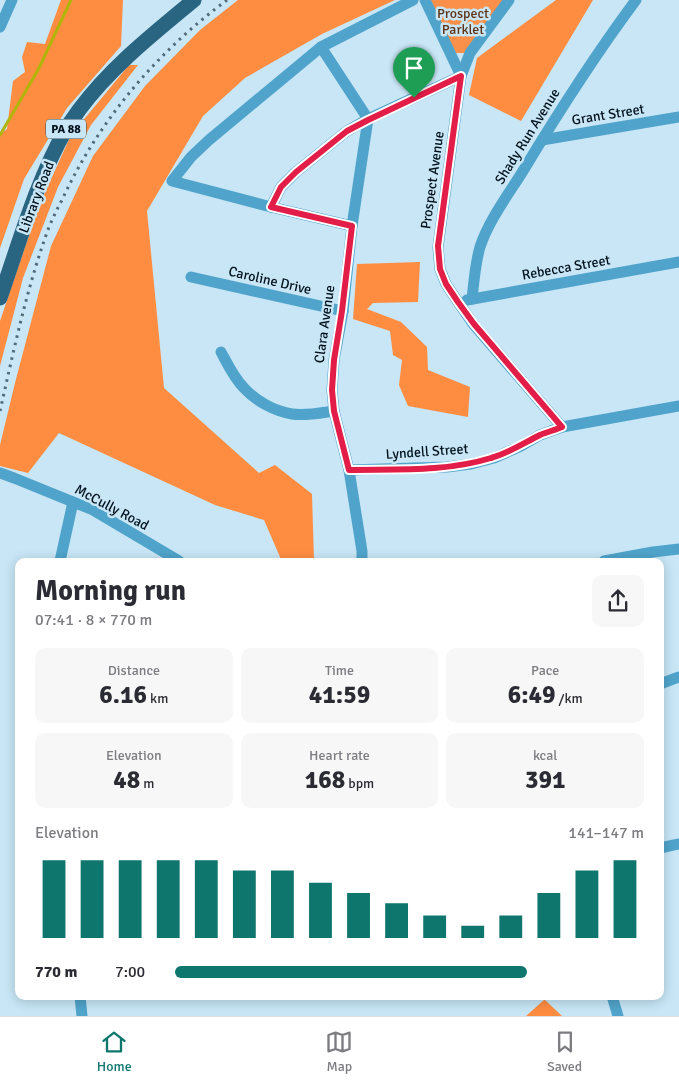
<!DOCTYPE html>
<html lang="en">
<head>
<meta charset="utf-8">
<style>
  body { margin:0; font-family:Signika,sans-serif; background:#f7f7f7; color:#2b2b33; height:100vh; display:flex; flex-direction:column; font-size:19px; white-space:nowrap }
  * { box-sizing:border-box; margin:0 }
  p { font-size:16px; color:#7c7c81 }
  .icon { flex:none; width:28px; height:28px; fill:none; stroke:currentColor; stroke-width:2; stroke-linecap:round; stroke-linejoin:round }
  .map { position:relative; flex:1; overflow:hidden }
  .panel { position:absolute; left:15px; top:558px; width:649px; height:442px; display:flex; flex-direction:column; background:#fff; border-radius:10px; box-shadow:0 2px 12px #0003 }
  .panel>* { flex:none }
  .pin { position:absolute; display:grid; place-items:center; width:42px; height:42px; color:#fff; margin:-51px -21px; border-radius:50% 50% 50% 0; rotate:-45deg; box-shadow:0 0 5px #0007 }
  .pin .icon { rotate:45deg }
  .round { display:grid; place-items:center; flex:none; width:52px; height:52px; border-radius:10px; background:#f7f7f7 }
  .overview { display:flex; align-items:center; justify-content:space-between; height:85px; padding:0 20px }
  h1 { font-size:28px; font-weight:700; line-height:38px }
  .metrics { display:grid; grid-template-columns:repeat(3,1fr); gap:8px; height:85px; padding:5px 20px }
  .metrics div { display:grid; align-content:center; border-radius:10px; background:#f7f7f7; text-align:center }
  .metrics b { font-size:25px; font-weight:700 }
  .metrics small { font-size:14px; font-weight:400 }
  .metrics p { font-size:14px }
  .chart { height:140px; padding:10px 20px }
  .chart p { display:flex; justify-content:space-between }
  .chart svg { width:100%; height:90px; margin-top:5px; stroke:#0f766e; stroke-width:6 }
  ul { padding:0 20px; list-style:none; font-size:16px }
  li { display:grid; grid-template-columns:80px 60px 1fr; align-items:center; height:38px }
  li i { height:12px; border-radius:6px; background:#0f766e }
  .tabs { display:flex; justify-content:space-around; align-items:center; height:70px; border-top:1px solid #e1e1e2; background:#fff; font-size:14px; color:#7c7c81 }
  .tabs a { display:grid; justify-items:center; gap:2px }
  .tabs .on { color:#0f766e }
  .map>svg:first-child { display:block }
  .green { fill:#fb904a }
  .forest { fill:#fe8d41 }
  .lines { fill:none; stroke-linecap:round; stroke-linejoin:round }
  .stream { stroke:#b1b509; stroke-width:3 }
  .minor { stroke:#50a4cb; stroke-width:11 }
  .primary { stroke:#296581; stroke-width:15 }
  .rail { stroke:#526976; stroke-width:3; stroke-dasharray:2.5 5; stroke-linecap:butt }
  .route-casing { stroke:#fff; stroke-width:10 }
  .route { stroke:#e11d48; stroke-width:6 }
  .labels { text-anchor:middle; stroke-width:5; stroke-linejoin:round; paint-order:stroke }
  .shield { fill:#c8e6f6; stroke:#3c515d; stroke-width:1 }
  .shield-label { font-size:12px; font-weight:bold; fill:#00111c }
  .park-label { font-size:14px; fill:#5f3215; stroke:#c8e6f6 }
  .street-label { font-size:14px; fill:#00111c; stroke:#c8e6f6 }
</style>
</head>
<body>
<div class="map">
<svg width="679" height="1016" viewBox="0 0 679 1016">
  <rect width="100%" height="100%" fill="#c8e6f6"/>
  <!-- green -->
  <polygon class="green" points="429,0 503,0 465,53 456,53"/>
  <!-- forest -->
  <g class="forest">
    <polygon points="61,0 123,0 121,46 67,108 24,179 0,248 0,134 7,129 13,81 25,72 22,57 27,42 45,44"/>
    <polygon points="238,0 395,0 322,34 245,78 203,116 147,211 164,388 259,473 275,465 312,494 314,561 279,561 280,557 264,520 215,505 59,433 28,473 0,466 0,445 15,383 51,246 93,156 145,86 200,30"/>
    <polygon points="556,0 593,0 521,121 469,95 477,58"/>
    <polygon points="129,65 138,65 91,125 58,187 23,278 0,366 0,321 39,206 71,135"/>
    <polygon points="420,262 418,302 373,303 367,309 401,322 427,347 428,370 470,387 468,417 408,406 399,385 402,360 393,355 390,331 353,319 357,264"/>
    <polygon points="545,1000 562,1016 526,1016 544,1000"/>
  </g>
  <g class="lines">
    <!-- stream -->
    <polyline class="stream" points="0,135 38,70 71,0"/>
    <!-- minor -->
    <g class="minor">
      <polyline points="509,0 470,53 461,76 438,247 440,269 446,284 458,302 474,325 562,427"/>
      <polyline points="0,27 12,0"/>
      <polyline points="321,47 368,119 352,226 343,311 334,360 332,390 334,411 349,470 362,551 362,561"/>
      <polyline points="542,140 679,117"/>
      <polyline points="271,207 281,187 296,172 347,131 368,119 461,76 425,0"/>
      <polyline points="352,226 271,207 172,181 191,157 209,140 321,47 413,0"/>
      <polyline points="191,277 343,311"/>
      <path d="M472,299C474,282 475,264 480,247C489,220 508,195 523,171C558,113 595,55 636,0"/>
      <polyline points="467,300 679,262"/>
      <path d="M221,352C228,365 234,378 244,388C256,401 274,411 292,414C305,416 320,413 334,411"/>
      <polyline points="349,470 447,467 471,464 494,458 521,446 540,435 562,427 679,406"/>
      <polyline points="0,473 14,478 93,510 179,561"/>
      <polyline points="60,561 73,502"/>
      <polyline points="604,561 653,552 679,549"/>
      <polyline points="660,684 679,677"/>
      <polyline points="660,848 679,844"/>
      <polyline points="80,996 82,1016"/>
      <polyline points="612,996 618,1016"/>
    </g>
    <!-- primary -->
    <path class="primary" d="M0,298C20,241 36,182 66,129C70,122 75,116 79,110C111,67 153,34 194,0"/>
    <!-- rail -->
    <path class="rail" d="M0,411C14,349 27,287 49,227C53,218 57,209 62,200C99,120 157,52 227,0"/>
  </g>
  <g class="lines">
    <!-- route casing -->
    <g class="route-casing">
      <path id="route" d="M461,76L438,246L440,269L446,284L458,302L474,324L562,427C555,430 547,432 540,435C524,443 509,453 491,458C446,472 396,469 349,470L334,411L332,390L334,360L342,311L352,226L271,207L281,187L296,172L347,131L368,120Z"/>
    </g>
    <!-- route -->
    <use href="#route" class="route"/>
  </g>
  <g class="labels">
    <!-- shield labels -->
    <rect class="shield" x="46" y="119.5" width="40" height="19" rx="4"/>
    <g class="shield-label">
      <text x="66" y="133">PA 88</text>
    </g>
    <!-- park labels -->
    <g class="park-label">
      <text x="463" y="18">Prospect<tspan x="463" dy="16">Parklet</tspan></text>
    </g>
    <!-- street labels -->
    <g class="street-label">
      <text transform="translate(608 114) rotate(-9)" y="5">Grant Street</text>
      <text transform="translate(527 136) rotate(-58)" y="5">Shady Run Avenue</text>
      <text transform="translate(432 180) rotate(-82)" y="5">Prospect Avenue</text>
      <text transform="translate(36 197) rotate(-69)" y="5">Library Road</text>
      <text transform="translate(566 267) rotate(-10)" y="5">Rebecca Street</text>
      <text transform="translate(270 280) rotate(13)" y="5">Caroline Drive</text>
      <text transform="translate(324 324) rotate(-82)" y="5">Clara Avenue</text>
      <text transform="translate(427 451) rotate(-4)" y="5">Lyndell Street</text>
      <text transform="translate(112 507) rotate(28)" y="5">McCully Road</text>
    </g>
  </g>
</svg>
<div class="pin" style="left:414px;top:98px;background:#1e9e55"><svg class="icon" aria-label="arrive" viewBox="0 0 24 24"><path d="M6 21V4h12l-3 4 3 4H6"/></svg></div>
<section class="panel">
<div class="overview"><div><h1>Morning run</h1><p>07:41 · 8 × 770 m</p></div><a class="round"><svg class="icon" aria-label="share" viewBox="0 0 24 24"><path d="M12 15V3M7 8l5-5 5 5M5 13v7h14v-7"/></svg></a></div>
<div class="metrics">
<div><p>Distance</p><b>6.16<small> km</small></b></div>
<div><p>Time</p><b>41:59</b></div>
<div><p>Pace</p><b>6:49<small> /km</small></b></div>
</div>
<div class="metrics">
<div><p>Elevation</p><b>48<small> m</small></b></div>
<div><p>Heart rate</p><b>168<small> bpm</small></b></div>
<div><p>kcal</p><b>391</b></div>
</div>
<div class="chart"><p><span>Elevation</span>141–147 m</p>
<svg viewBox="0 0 160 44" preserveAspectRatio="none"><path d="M5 44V6M15 44V6M25 44V6M35 44V6M45 44V6M55 44V11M65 44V11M75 44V17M85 44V22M95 44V27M105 44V33M115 44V38M125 44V33M135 44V22M145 44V11M155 44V6"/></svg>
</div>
<ul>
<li><b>770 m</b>7:00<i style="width:75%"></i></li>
</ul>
</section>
</div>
<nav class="tabs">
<a class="on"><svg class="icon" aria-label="home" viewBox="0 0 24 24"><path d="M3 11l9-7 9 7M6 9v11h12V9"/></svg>Home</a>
<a><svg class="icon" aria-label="map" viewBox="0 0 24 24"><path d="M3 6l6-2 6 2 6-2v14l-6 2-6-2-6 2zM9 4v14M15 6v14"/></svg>Map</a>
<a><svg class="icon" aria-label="saved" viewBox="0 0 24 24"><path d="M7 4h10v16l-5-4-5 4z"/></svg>Saved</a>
</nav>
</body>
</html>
